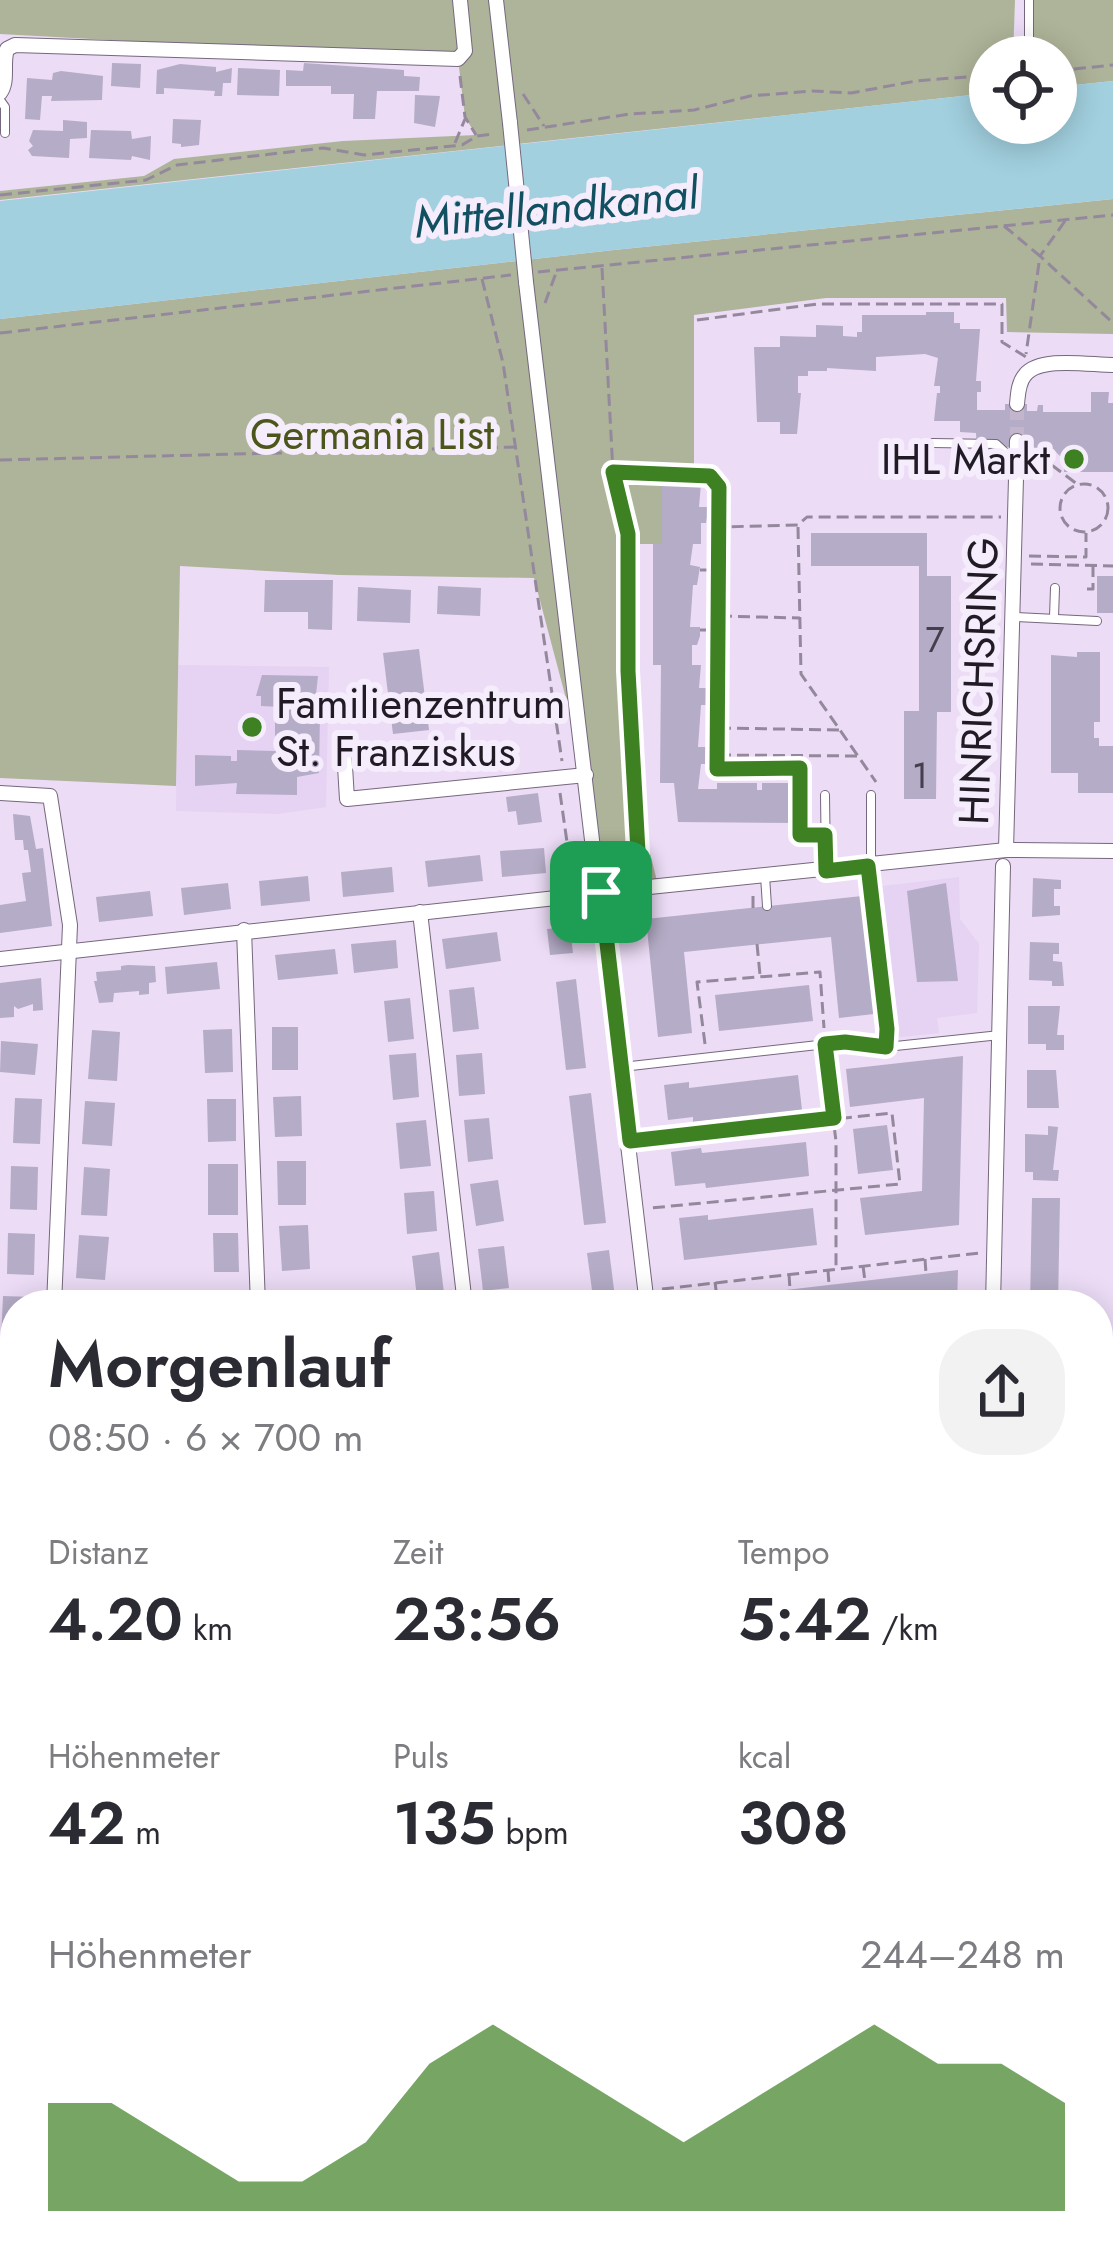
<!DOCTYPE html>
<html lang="de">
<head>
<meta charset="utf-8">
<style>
  body { margin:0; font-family:Jost,sans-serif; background:#f2f2f3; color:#2b2b33; height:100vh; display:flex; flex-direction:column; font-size:45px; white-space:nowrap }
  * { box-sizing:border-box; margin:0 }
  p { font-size:39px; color:#7c7c81 }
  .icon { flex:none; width:66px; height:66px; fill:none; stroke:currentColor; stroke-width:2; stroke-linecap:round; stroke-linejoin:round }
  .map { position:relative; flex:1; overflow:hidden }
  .side { position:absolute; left:0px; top:1290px; width:1113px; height:975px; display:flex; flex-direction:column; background:#fff; border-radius:48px 48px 0 0; box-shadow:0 6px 30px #0003 }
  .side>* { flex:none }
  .controls { position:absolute; left:969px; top:36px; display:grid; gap:24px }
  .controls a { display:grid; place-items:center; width:108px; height:108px; border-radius:50%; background:#fff; box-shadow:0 6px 30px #0003; font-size:60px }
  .pin { position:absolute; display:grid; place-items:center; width:102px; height:102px; color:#fff; margin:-51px; border-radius:24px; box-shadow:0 6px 18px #0006 }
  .round { display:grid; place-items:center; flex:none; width:126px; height:126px; border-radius:48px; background:#f2f2f3 }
  .summary { display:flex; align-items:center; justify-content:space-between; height:204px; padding:0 48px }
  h1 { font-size:66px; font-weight:600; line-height:90px }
  .metrics { display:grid; grid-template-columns:repeat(3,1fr); gap:18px; height:204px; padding:12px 48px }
  .metrics div { display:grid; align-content:center }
  .metrics b { font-size:60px; font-weight:600 }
  .metrics small { font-size:33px; font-weight:400 }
  .metrics p { font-size:33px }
  .chart { height:336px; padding:24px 48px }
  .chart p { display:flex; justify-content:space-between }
  .chart svg { width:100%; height:216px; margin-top:12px; fill:#3e8123; opacity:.7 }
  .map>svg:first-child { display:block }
  .commercial { fill:#e5d2e2 }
  .built { fill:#e6d2f3 }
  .green { fill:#aeb499 }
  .water { fill:#a2d0df }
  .building { fill:#b5acc7 }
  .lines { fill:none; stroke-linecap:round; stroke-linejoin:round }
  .minor-tunnel { stroke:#c3b5cc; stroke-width:14; stroke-dasharray:14 7; stroke-linecap:butt }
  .service-casing { stroke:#75677e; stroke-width:10 }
  .minor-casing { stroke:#75677e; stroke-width:16 }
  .secondary-casing { stroke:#75677e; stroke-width:24 }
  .path { stroke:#94899c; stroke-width:3; stroke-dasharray:12 6; stroke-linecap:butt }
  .service { stroke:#fff; stroke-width:8 }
  .minor { stroke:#fff; stroke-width:14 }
  .secondary { stroke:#fff; stroke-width:21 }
  .minor-bridge-casing { stroke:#75677e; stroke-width:16; stroke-linecap:butt }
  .minor-bridge { stroke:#fff; stroke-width:14 }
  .route-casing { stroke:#fff; stroke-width:24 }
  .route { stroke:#3e8123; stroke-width:15 }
  .poi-dot { fill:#3e8123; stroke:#f5ecfc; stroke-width:4.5 }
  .labels { text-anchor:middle; stroke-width:12; stroke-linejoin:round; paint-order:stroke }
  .number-label { font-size:36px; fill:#453f4d }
  .park-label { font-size:42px; fill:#4c551a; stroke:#f5ecfc }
  .poi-label { font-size:42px; fill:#201b24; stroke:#f5ecfc; text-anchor:end }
  .street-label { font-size:42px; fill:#201b24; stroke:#f5ecfc }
  .water-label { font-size:45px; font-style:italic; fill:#115060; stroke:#f5ecfc }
</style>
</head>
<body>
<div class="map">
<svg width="1113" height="2264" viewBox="0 0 1113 2264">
  <rect width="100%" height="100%" fill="#ecdcf6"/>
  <!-- commercial -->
  <polygon class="commercial" points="0,1878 15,1878 15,2015 0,2264"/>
  <!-- built -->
  <g class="built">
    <polygon points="177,665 329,667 326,807 278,814 176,811"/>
    <polygon points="959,877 960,919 979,944 977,1013 937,1018 939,1033 892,1038 874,887"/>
  </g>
  <!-- green -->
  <g class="green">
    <polygon points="0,0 1015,0 1013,57 990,57 990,93 0,200 0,191 144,176 174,159 343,141 476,135 465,117 458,59 0,34"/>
    <polygon points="1029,0 1113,0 1113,81 1056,87 1056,57 1029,57"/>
    <polygon points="1113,199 1113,334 1007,332 1006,298 826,298 694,315 694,466 632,466 633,484 662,484 662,544 637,544 640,669 634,677 648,845 658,885 601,892 586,774 534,578 339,575 180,566 176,786 0,778 0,319 614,250"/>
    <polygon points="243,2250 403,2250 405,2264 242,2264"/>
    <polygon points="821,2250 925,2250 926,2264 817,2264 815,2252"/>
  </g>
  <!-- water -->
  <polygon class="water" points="1113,81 1113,199 614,250 0,319 0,201 990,93 990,123 1056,123 1056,87"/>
  <!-- building -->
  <g class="building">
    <polygon points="112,63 141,64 140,88 111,86"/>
    <polygon points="304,63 404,70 404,76 420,77 419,91 377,91 375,119 353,119 354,94 331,94 331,86 286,86 286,70 303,71"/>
    <polygon points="180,64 216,67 216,72 232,68 231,83 223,83 222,96 214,96 215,91 164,88 164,94 156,94 157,70"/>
    <polygon points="238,68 280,70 279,96 237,95"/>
    <polygon points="61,71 103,76 102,100 51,101 52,96 42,96 40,120 25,119 27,78 52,80 53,73"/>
    <polygon points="415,95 440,96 435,127 414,123"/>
    <polygon points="173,119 201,120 199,145 181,147 181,144 172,143"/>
    <polygon points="63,120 87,122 87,138 70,139 69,158 32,156 28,150 33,146 29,141 33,130 63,131"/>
    <polygon points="91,130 131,131 132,139 151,136 150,160 132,156 131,160 89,158"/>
    <polygon points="926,312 954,312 954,323 960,323 960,329 980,329 976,381 981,381 981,392 977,392 977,410 1005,410 1005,404 1027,404 1027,411 1037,411 1038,405 1043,405 1043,412 1091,412 1091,392 1109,392 1108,403 1113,403 1113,472 1064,472 1064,460 1052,448 1006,447 1000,453 977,453 976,433 960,432 960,421 934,421 937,393 940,393 940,386 934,386 938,358 925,354 876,357 876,371 827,368 827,371 808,371 808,376 798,376 798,393 801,393 797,434 780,434 780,422 757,422 754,347 780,347 780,336 816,337 816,325 843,326 843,336 857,337 857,332 862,332 862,315 926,315"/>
    <polygon points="662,484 701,484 699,507 709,507 706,523 701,523 701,544 693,544 690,565 700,567 697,585 693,585 690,627 700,627 700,636 697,645 692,645 692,665 701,665 699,688 708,688 706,705 701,705 698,747 709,747 708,756 706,764 701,764 698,789 717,789 717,783 757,783 757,790 762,790 762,783 797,783 797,823 678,822 674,783 660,783 661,665 653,665 653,544 662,544"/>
    <polygon points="811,533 927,533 927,576 951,576 951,712 937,712 936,799 904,799 904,711 919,711 919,566 811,566"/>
    <rect x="1097" y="576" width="16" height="37"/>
    <polygon points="265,580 333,580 332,630 308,629 308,612 264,612"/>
    <polygon points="438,586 481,588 480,616 437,614"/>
    <polygon points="358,587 411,590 410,623 357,621"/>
    <polygon points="419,649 429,730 393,734 383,653"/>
    <polygon points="1077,652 1100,652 1100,722 1094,722 1094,738 1099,738 1099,746 1113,746 1113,793 1078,793 1078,773 1051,773 1051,655 1077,657"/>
    <polygon points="262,675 318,676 314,713 320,713 319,773 297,777 297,795 236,794 237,783 195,786 195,755 231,756 231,761 237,761 237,750 275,751 275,718 282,707 261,706 261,696 256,696"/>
    <polygon points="538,793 542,822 518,825 516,811 508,812 506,797"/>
    <polygon points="13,814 30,816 36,849 43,848 52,926 0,933 0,905 26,901 22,873 31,872 28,850 24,850 23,840 15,840"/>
    <polygon points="544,848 546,873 502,877 500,851"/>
    <polygon points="480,855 483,881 428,887 425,861"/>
    <polygon points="392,867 394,892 343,897 341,872"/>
    <polygon points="308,876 310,901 261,906 259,881"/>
    <polygon points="1033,878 1061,880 1061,889 1054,889 1054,906 1060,906 1060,915 1032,917"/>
    <polygon points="228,883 231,909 184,915 181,888"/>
    <polygon points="946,883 958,981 917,982 907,891"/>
    <polygon points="150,891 153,916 99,922 96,897"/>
    <polygon points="862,896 874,1014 839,1018 831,937 684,952 692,1033 658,1037 646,919"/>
    <polygon points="570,927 573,953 550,955 547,929"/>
    <polygon points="497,932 501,961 446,969 442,939"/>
    <polygon points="396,940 398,968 354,973 351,944"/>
    <polygon points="1030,942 1059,943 1059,954 1053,954 1053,961 1062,962 1064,986 1052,986 1052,981 1029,980"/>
    <polygon points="335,949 338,974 278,980 275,955"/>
    <polygon points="217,962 220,989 167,994 165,967"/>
    <polygon points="128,965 155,966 156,982 149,983 149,994 139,995 139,991 114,993 113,1002 99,1003 94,981 97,981 96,972 121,970 121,966"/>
    <polygon points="41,978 43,1010 33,1011 33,1004 18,1009 14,1006 14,1017 0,1018 0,983"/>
    <polygon points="576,979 586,1068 566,1070 556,982"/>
    <polygon points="809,985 813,1021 719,1031 715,995"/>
    <polygon points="474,987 479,1029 453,1032 449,990"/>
    <polygon points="410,998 414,1039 388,1042 384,1001"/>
    <polygon points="1028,1006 1060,1006 1057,1035 1064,1035 1064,1050 1046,1050 1046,1044 1028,1044"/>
    <rect x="272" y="1027" width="26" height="43"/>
    <polygon points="232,1029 233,1072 205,1073 203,1030"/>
    <polygon points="92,1030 120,1032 117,1081 88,1079"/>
    <polygon points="1,1041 38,1044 35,1075 0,1072"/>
    <polygon points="416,1053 419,1097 393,1100 389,1055"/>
    <polygon points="482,1053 485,1094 459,1096 456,1055"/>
    <polygon points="963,1056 959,1225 865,1235 860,1198 922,1191 924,1098 850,1107 846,1069"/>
    <polygon points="1027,1070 1056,1070 1059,1108 1027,1108"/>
    <polygon points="798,1075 802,1110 693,1122 693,1117 668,1120 664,1085 689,1082 689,1088"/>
    <polygon points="591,1093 606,1223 584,1225 569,1096"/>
    <polygon points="301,1096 302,1136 275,1137 273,1097"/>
    <polygon points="15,1098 42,1099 40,1144 13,1143"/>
    <polygon points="207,1099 236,1099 236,1141 208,1142"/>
    <polygon points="85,1101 115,1103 112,1146 82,1144"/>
    <polygon points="489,1118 493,1159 468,1162 464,1120"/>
    <polygon points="426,1120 431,1166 400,1169 396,1123"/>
    <polygon points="887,1125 893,1170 858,1174 853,1129"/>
    <polygon points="1048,1126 1058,1127 1053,1170 1059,1170 1058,1181 1033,1180 1033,1172 1025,1172 1025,1134 1048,1135"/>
    <polygon points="806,1142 809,1176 706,1188 705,1183 675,1186 671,1152 701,1148 702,1153"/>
    <polygon points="277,1161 306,1161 306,1205 278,1205"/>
    <rect x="208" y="1164" width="30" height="51"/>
    <polygon points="11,1166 38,1167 37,1210 10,1209"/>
    <polygon points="84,1167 110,1169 107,1216 81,1215"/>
    <polygon points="498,1180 504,1221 476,1226 470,1184"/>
    <polygon points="434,1191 437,1231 407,1234 404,1193"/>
    <polygon points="1032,1198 1060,1198 1058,1305 1030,1305"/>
    <polygon points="813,1208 817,1245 684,1260 679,1218 708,1215 708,1220"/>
    <polygon points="308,1225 310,1269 282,1271 279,1226"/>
    <polygon points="8,1233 35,1234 34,1275 7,1274"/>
    <polygon points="213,1233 238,1233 239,1272 214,1272"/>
    <polygon points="79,1235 109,1237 105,1280 76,1278"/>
    <polygon points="504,1246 509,1288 483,1291 478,1249"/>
    <polygon points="609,1250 616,1305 594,1305 587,1253"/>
    <polygon points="439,1252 444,1293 417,1297 412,1256"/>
    <polygon points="958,1270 957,1305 681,1305 681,1302"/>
    <polygon points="3,1296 33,1297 33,1305 15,1305 15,1341 1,1340"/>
    <polygon points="0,1367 15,1367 15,1420 0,1419"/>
    <rect x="1098" y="1397" width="15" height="27"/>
    <polygon points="0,1485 11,1486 12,1491 4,1641 0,1641"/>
    <polygon points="1098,1517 1113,1518 1111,1547 1098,1547"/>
    <polygon points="1098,1625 1113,1625 1113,1654 1098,1655"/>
    <polygon points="1113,1707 1113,1738 1104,1739 1104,1744 1098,1744 1098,1714 1101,1708"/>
    <polygon points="1113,1821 1113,1854 1098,1855 1098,1826"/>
    <polygon points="1113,1921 1112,1950 1098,1954 1098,1923"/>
    <polygon points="1113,2124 1113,2225 1098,2231 1098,2126"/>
    <polygon points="142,2250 176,2250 175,2264 141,2264"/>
    <polygon points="411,2250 443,2250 445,2264 413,2264"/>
    <polygon points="508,2250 540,2250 542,2264 510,2264"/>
    <polygon points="615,2250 650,2250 651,2260 647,2264 617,2264"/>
    <polygon points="695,2250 731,2250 733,2264 697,2264"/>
    <polygon points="784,2250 815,2250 817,2264 785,2264"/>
    <polygon points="925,2250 956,2250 957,2261 926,2264"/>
    <polygon points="997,2250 1056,2250 1034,2264 1001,2264"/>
  </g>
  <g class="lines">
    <!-- minor-tunnel -->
    <polyline class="minor-tunnel" points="1017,441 1017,404"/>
    <!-- service casing -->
    <g class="service-casing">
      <g id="service">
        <polyline points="1029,57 1029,0"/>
        <polyline points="0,100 5,107 5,133"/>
        <polyline points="933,443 996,444 1009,456 1016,456"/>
        <polyline points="1014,617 1097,621"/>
        <polyline points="1054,617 1055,588"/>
        <polyline points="825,795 826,869"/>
        <polyline points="871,795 871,864"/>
        <polyline points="765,876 767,906"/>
        <polyline points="622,1067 845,1042 886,1047 1000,1035"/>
      </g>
    </g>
    <!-- minor casing -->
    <g class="minor-casing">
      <g id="minor">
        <polyline points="496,0 510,123"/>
        <path d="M0,93C9,81 2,64 7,49L15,45L458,59L465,51L460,0"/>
        <polyline points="526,282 647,1305"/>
        <path d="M1017,404C1018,395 1018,383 1025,375C1040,356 1090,365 1113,365"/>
        <polyline points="344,750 347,799 586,775"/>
        <polyline points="0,793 50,796 70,925 54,1305"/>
        <polyline points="1006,850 1017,441"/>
        <polyline points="601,892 1006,850 1113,851"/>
        <polyline points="420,912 465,1305"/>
        <polyline points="244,930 258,1305"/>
        <polyline points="0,959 565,897"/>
        <polyline points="993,1305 1003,866"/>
        <polyline points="0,1454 15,1455"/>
        <polyline points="1098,1484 1113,1484"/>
        <polyline points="1098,1685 1113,1684"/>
        <polyline points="0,1874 15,1875"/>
        <polyline points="1098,1892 1113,1891"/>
        <polyline points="470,2250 472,2264"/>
        <polyline points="763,2250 765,2264"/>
        <polyline points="977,2250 978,2264"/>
        <polyline points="10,2264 15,2152"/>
        <polyline points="216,2264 216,2250"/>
      </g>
    </g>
    <!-- secondary casing -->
    <g class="secondary-casing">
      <polyline id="secondary" points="1088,2264 1113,2253"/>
    </g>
    <!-- path -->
    <g class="path">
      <polyline points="1056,71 1113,65"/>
      <polyline points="460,76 465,117 476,135"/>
      <polyline points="523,94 544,126"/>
      <polyline points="527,130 630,114 694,110 750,96 812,91 851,93 916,81 990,75"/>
      <polyline points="455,143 465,119"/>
      <polyline points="0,195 146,180 177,165 323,148 364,155 462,145 477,136 493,134"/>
      <polyline points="1065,221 1040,256 1113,323"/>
      <polyline points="1004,226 1040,256 1026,354"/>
      <polyline points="602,268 613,472 628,534 628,688 640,874"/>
      <polyline points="538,272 1113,215"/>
      <polyline points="482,279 503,363 562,761"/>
      <polyline points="545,303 556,273"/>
      <polyline points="697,320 817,304 1002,304 1002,342 1026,357"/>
      <polyline points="0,333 511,275"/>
      <polyline points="0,460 515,447"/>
      <polyline points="1033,464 1053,466 1077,484"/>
      <polyline points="615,472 710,476 719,487 719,527 798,525 807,517 1001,517"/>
      <circle cx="1084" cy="508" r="24"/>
      <polyline points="798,527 801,674 876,782"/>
      <polyline points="719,529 717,769 800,768 800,835 814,835"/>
      <polyline points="1029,556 1086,557 1086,533"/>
      <polyline points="1031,564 1113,566"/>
      <polyline points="700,570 716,570"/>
      <polyline points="1087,589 1093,589 1093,566"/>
      <polyline points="720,616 800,618"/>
      <polyline points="700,630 716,630"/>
      <polyline points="719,728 841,730"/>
      <polyline points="719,755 859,756"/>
      <polyline points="560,793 570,863 580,889"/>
      <polyline points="610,860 637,858"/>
      <polyline points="870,882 887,1034"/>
      <polyline points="753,908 753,893"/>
      <polyline points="757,944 760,975"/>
      <polyline points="705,1044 697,982 820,972 824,1028"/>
      <polyline points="825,1056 836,1141 836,1269"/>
      <polyline points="643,1139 892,1113 900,1184 651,1208"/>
      <polyline points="925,1259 926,1274"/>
      <polyline points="863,1266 865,1281"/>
      <polyline points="828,1270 829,1285"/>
      <polyline points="789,1274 790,1290"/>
      <polyline points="715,1282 717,1298"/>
      <polyline points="662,1289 980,1253"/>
      <polyline points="0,1828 14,1830"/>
      <polyline points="130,2264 131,2250"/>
    </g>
    <!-- service -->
    <use href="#service" class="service"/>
    <!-- minor -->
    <use href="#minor" class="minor"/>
    <!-- secondary -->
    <use href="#secondary" class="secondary"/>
    <!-- minor-bridge casing -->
    <g class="minor-bridge-casing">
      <polyline id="minor-bridge" points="510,123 526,282"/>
    </g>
    <!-- minor-bridge -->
    <use href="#minor-bridge" class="minor-bridge"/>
  </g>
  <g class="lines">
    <!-- route casing -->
    <g class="route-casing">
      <polygon id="route" points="613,472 710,476 719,487 717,769 800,768 800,835 825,835 826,871 868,866 887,1029 886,1047 845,1042 825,1044 834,1118 630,1141 601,892 640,888 628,671 628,534"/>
    </g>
    <!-- route -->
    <use href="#route" class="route"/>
  </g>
  <!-- markers -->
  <g class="poi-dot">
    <circle cx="1074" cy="459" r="12"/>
    <circle cx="252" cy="727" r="12"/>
  </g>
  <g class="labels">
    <!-- number labels -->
    <g class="number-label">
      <text x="935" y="652">7</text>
      <text x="920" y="788">1</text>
    </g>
    <!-- park labels -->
    <g class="park-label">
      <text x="372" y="449">Germania List</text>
    </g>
    <!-- poi labels -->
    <g class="poi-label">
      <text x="1050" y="474">IHL Markt</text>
      <text x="276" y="718" text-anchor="start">Familienzentrum<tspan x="276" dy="48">St. Franziskus</tspan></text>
    </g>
    <!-- street labels -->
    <g class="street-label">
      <text transform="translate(978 681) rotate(-88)" y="15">HINRICHSRING</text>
    </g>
    <!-- water labels -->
    <g class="water-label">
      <text transform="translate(556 207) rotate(-6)" y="16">Mittellandkanal</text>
    </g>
  </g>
</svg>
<div class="controls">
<a><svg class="icon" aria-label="locate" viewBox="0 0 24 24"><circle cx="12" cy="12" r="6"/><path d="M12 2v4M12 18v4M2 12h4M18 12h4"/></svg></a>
</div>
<div class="pin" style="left:601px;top:892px;background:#1e9e55"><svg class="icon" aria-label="arrive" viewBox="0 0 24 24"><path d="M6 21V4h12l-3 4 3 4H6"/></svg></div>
<section class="side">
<div class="summary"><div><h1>Morgenlauf</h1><p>08:50 · 6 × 700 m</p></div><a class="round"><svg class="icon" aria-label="share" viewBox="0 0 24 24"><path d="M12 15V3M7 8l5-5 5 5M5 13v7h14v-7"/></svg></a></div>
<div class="metrics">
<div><p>Distanz</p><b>4.20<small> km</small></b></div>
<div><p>Zeit</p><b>23:56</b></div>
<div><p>Tempo</p><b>5:42<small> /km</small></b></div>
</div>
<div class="metrics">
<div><p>Höhenmeter</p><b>42<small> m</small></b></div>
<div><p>Puls</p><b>135<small> bpm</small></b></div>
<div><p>kcal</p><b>308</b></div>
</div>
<div class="chart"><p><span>Höhenmeter</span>244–248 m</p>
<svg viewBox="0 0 160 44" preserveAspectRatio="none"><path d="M0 44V22L10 22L20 30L30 38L40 38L50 30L60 14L70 6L80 14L90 22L100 30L110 22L120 14L130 6L140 14L150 14L160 22V44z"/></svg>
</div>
</section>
</div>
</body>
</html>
